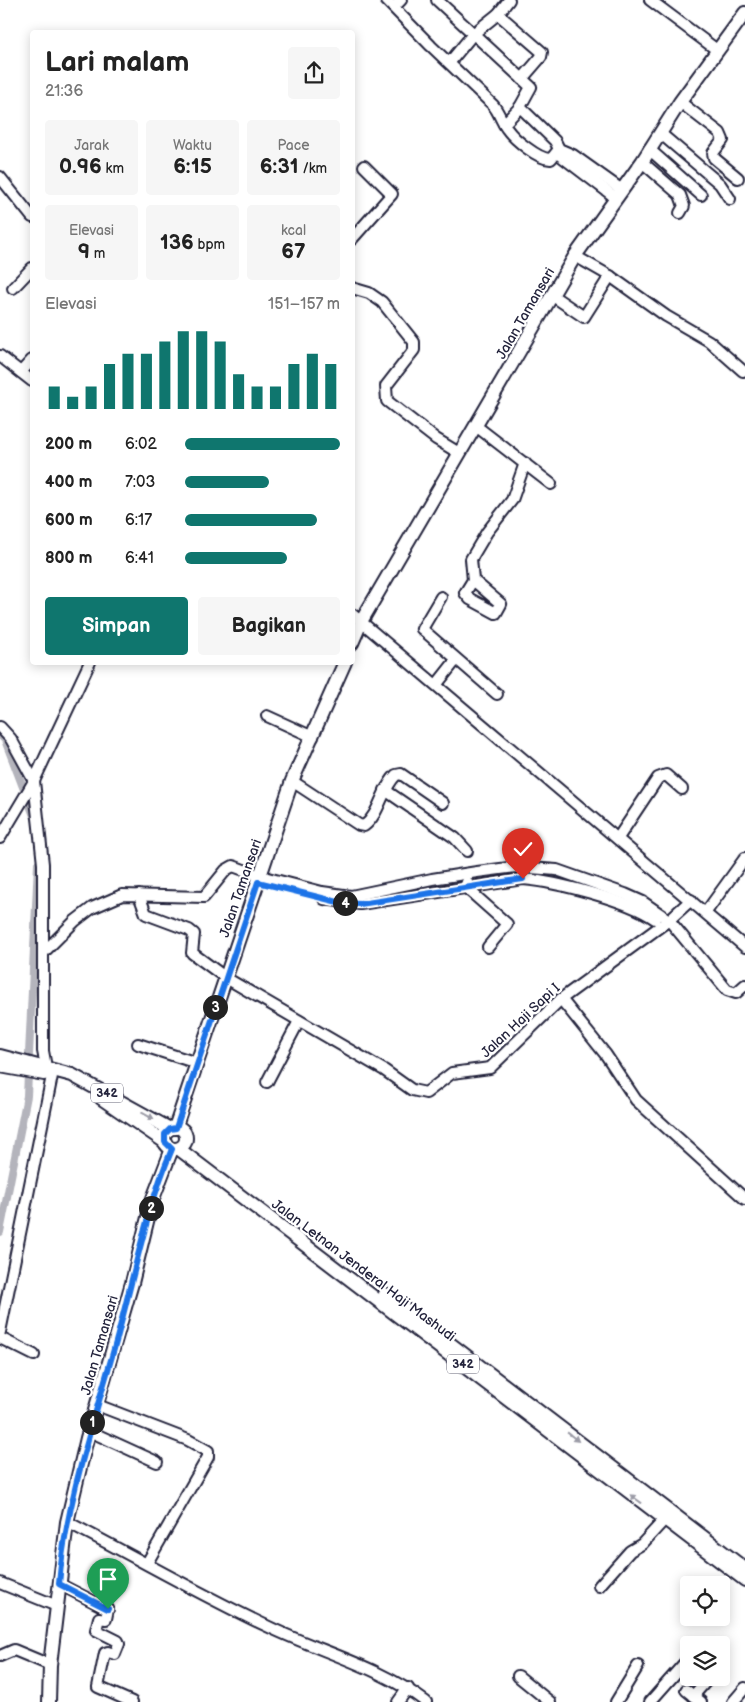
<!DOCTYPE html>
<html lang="id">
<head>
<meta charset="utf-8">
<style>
  body { margin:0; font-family:"Balsamiq Sans",sans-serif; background:#f6f6f6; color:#222; height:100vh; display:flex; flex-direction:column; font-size:19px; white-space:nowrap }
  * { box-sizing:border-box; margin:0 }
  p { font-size:16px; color:#767676 }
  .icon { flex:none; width:28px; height:28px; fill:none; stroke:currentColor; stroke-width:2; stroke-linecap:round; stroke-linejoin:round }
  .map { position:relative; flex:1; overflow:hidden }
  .drawer { position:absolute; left:30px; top:30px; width:325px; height:635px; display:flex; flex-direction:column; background:#fff; border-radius:5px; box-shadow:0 2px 12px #0003 }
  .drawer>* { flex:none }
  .fabs { position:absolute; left:680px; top:1576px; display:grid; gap:10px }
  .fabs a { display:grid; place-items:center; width:50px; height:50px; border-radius:5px; background:#fff; box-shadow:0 2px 12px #0003; font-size:25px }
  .pin { position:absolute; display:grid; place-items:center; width:42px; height:42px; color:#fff; margin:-51px -21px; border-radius:50% 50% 50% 0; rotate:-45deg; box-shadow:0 0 5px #0007 }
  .pin .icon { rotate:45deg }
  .km { position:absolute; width:25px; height:25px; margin:-12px; border-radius:50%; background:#222; color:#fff; font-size:14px; line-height:25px; text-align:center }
  .round { display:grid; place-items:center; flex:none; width:52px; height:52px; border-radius:5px; background:#f6f6f6 }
  .overview { display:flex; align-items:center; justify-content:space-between; height:85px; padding:0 15px }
  h1 { font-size:28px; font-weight:700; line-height:38px }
  .metrics { display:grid; grid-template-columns:repeat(3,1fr); gap:8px; height:85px; padding:5px 15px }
  .metrics div { display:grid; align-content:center; border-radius:5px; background:#f6f6f6; text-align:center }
  .metrics b { font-size:21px; font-weight:700 }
  .metrics small { font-size:14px; font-weight:400 }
  .metrics p { font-size:14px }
  .chart { height:140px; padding:10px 15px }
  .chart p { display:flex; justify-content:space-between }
  .chart svg { width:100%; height:90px; margin-top:5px; stroke:#0f766e; stroke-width:6 }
  .primary-button { display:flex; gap:10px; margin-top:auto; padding:10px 15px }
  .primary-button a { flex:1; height:58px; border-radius:5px; background:#0f766e; color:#fff; font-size:20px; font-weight:700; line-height:58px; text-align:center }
  .primary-button a+a { background:#f6f6f6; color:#222 }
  ul { padding:0 15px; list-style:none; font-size:16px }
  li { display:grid; grid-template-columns:80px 60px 1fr; align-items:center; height:38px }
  li i { height:12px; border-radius:6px; background:#0f766e }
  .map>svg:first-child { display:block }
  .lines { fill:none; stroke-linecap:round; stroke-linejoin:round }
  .canal { stroke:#b4b4bc; stroke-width:8 }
  .minor-casing { stroke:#22223b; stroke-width:14 }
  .major-casing { stroke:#22223b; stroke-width:16 }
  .minor { stroke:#fff; stroke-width:10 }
  .major { stroke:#fff; stroke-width:12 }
  .oneway { fill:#9c9ca7 }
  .route-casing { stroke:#fff; stroke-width:10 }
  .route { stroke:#1a73e8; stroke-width:6 }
  .labels { text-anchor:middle; stroke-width:4.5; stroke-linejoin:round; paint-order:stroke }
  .shield { fill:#fff; stroke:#646476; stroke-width:1 }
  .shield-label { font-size:12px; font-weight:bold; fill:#22223b }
  .street-label { font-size:14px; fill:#22223b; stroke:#fff }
</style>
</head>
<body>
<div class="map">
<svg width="745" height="1702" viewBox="0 0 745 1702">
  <rect width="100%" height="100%" fill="#fff"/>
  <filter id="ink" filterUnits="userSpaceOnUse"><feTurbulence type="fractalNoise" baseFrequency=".02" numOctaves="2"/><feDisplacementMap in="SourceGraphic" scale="10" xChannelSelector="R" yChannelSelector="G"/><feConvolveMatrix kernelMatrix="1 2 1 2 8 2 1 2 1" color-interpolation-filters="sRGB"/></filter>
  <g filter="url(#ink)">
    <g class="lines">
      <!-- canal -->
      <g class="canal">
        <polyline points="0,735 5,740 36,821"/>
        <polyline points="0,1232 27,1096 38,864"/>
      </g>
      <!-- minor casing -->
      <g class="minor-casing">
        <g id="minor">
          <path d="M386,0L431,46L493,105C499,112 501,121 507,129C514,139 539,160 551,159L559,149"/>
          <polyline points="437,0 531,87 520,107 555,141 559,149 573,155 622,190"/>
          <polyline points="650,0 717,50"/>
          <polyline points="394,7 401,0"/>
          <polyline points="498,14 542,52 541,57 522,79"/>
          <polyline points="450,62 473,34 498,14 509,0"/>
          <polyline points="680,102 720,133 723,140 713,153 714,158 738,178"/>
          <polyline points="504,124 520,107"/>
          <polyline points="660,133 720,184 730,199"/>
          <polyline points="649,149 701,195"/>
          <polyline points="557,153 616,198"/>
          <polyline points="642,162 680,195 684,206 680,213"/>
          <polyline points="0,177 32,217"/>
          <polyline points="352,239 392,194 364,166"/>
          <polyline points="575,256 610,276 666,316 709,341 743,371"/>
          <polyline points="13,288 32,268"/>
          <polyline points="352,288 369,293 382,302 414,342 414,350 386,386 387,401 436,439 459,453"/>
          <polyline points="553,296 584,317 610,276"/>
          <polyline points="0,356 32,381"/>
          <polyline points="21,372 32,360"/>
          <polyline points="476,426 551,484"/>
          <polyline points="473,580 465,593 470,599 496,613 501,604 473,580 471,559 487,532 512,500 525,463"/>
          <polyline points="441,597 422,629 497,694"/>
          <polyline points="352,614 745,947"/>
          <polyline points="437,684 456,660"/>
          <polyline points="267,716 313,737"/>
          <polyline points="0,727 11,739 34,781 43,864 43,953"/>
          <path d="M292,781L359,825L364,826C380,814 382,788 396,775L401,774L443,803"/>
          <polyline points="385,790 455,838 467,851"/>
          <polyline points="0,838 34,781 90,662"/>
          <polyline points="618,838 658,778 666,775 682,789"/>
          <polyline points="467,882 465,887 471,892 507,924 488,947"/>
          <polyline points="139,895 146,914 189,930 194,934 192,953 226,978 384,1070 412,1090 426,1093 452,1073 490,1068 561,999 669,920 691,900"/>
          <path d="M324,899L360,904L523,879C556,882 628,900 655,919"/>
          <polyline points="706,912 745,858"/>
          <polyline points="561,999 606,1055 636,1100 745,1199"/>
          <polyline points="138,1044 197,1063"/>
          <polyline points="46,1067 43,1051 43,953 75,921 92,908 122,895 204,897 226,870 233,866 260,876 322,892 351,896 432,879 477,872 516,867 557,870 625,894 643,902 669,920 727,990 736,993 745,985"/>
          <polyline points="267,1082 299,1021"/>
          <polyline points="0,1332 52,1076"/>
          <polyline points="0,1338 34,1355"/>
          <polyline points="97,1405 188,1440 208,1451 208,1457 147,1563"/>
          <polyline points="89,1431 157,1462"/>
          <path d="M67,1522C134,1556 200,1595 269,1627C323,1653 377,1665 426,1702"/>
          <polyline points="0,1583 57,1606"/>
          <polyline points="59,1584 108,1609 106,1619 99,1618 96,1630 118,1641 119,1644 115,1654 108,1652 105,1653 98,1687 132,1702"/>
          <polyline points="599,1586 630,1551 642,1544 665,1519"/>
          <polyline points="0,1656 14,1650 50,1665"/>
          <polyline points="518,1676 550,1702"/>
          <polyline points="686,1690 701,1702"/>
          <polyline points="693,1696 709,1678"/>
          <polyline points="398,1702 408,1688"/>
          <polyline points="616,1702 638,1666"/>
          <polyline points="650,1702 689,1658"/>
          <polyline points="733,1702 745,1688"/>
        </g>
      </g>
      <!-- major casing -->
      <g class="major-casing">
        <g id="major">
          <polyline points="352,643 362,620 575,256 642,162 680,102 745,13"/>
          <polyline points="0,1056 72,1075 170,1129"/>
          <polyline points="0,1066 44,1074"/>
          <polyline points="101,1098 165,1142"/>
          <circle cx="175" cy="1138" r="11"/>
          <polyline points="175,1128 292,781 345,662"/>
          <polyline points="179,1149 745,1580"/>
          <polyline points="385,1294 745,1569"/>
          <polyline points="49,1702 50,1665 67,1522 87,1438 132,1283 152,1201 172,1149"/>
        </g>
      </g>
      <!-- minor -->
      <use href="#minor" class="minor"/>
      <!-- major -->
      <use href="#major" class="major"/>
    </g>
    <!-- one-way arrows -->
    <defs><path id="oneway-solid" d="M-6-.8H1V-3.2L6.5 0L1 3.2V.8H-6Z" transform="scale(1.25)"/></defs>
    <g class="oneway">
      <use href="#oneway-solid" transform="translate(148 1116) rotate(29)"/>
      <use href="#oneway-solid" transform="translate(573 1437) rotate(38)"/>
      <use href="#oneway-solid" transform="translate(636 1499) rotate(-144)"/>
    </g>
  </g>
  <g class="lines" filter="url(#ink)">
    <!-- route casing -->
    <g class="route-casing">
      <path id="route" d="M108,1609L59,1584C66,1503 92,1427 114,1349C133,1282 145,1212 172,1149L165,1142V1134L170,1129L176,1128L258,882L342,903L360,904L523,879"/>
    </g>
    <!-- route -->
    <use href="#route" class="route"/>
  </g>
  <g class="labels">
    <!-- shield labels -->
    <g class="shield">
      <rect x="91" y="1083.5" width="32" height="19" rx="4"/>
      <rect x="447" y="1354.5" width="32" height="19" rx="4"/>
    </g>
    <g class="shield-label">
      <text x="107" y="1097">342</text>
      <text x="463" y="1368">342</text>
    </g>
    <!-- street labels -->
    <g class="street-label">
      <text transform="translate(525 313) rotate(-60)" y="5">Jalan Tamansari</text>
      <text transform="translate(240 888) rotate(-71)" y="5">Jalan Tamansari</text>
      <text transform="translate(520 1020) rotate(-43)" y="5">Jalan Haji Sapi I</text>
      <text transform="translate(364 1270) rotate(37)" y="5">Jalan Letnan Jenderal Haji Mashudi</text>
      <text transform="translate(99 1345) rotate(-74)" y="5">Jalan Tamansari</text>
    </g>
  </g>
</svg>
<div class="fabs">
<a><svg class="icon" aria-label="locate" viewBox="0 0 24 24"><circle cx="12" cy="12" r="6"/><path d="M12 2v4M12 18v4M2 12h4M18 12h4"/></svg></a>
<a><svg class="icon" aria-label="layers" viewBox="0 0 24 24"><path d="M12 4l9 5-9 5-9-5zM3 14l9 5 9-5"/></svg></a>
</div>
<div class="pin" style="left:108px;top:1609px;background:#1e9e55"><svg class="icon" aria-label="arrive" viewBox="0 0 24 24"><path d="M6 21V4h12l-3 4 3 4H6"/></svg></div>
<div class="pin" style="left:523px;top:879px;background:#d93025"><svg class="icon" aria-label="check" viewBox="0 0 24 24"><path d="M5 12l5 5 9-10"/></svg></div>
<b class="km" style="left:92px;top:1422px">1</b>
<b class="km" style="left:151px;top:1208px">2</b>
<b class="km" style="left:215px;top:1007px">3</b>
<b class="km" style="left:345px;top:903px">4</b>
<section class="drawer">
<div class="overview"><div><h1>Lari malam</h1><p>21:36</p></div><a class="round"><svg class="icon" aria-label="share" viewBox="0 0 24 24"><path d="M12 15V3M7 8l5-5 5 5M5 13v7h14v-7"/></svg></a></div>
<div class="metrics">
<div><p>Jarak</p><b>0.96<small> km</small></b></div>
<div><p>Waktu</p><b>6:15</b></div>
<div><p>Pace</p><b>6:31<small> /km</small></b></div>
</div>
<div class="metrics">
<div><p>Elevasi</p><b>9<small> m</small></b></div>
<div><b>136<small> bpm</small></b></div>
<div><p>kcal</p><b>67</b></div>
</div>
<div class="chart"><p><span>Elevasi</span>151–157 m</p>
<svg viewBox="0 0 160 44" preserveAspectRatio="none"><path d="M5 44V33M15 44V38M25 44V33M35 44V22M45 44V17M55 44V17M65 44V11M75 44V6M85 44V6M95 44V11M105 44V27M115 44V33M125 44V33M135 44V22M145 44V17M155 44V22"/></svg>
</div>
<ul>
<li><b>200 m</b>6:02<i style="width:100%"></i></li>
<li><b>400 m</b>7:03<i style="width:54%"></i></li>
<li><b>600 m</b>6:17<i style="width:85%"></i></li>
<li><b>800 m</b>6:41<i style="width:66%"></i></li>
</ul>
<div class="primary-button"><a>Simpan</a><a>Bagikan</a></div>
</section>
</div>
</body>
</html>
